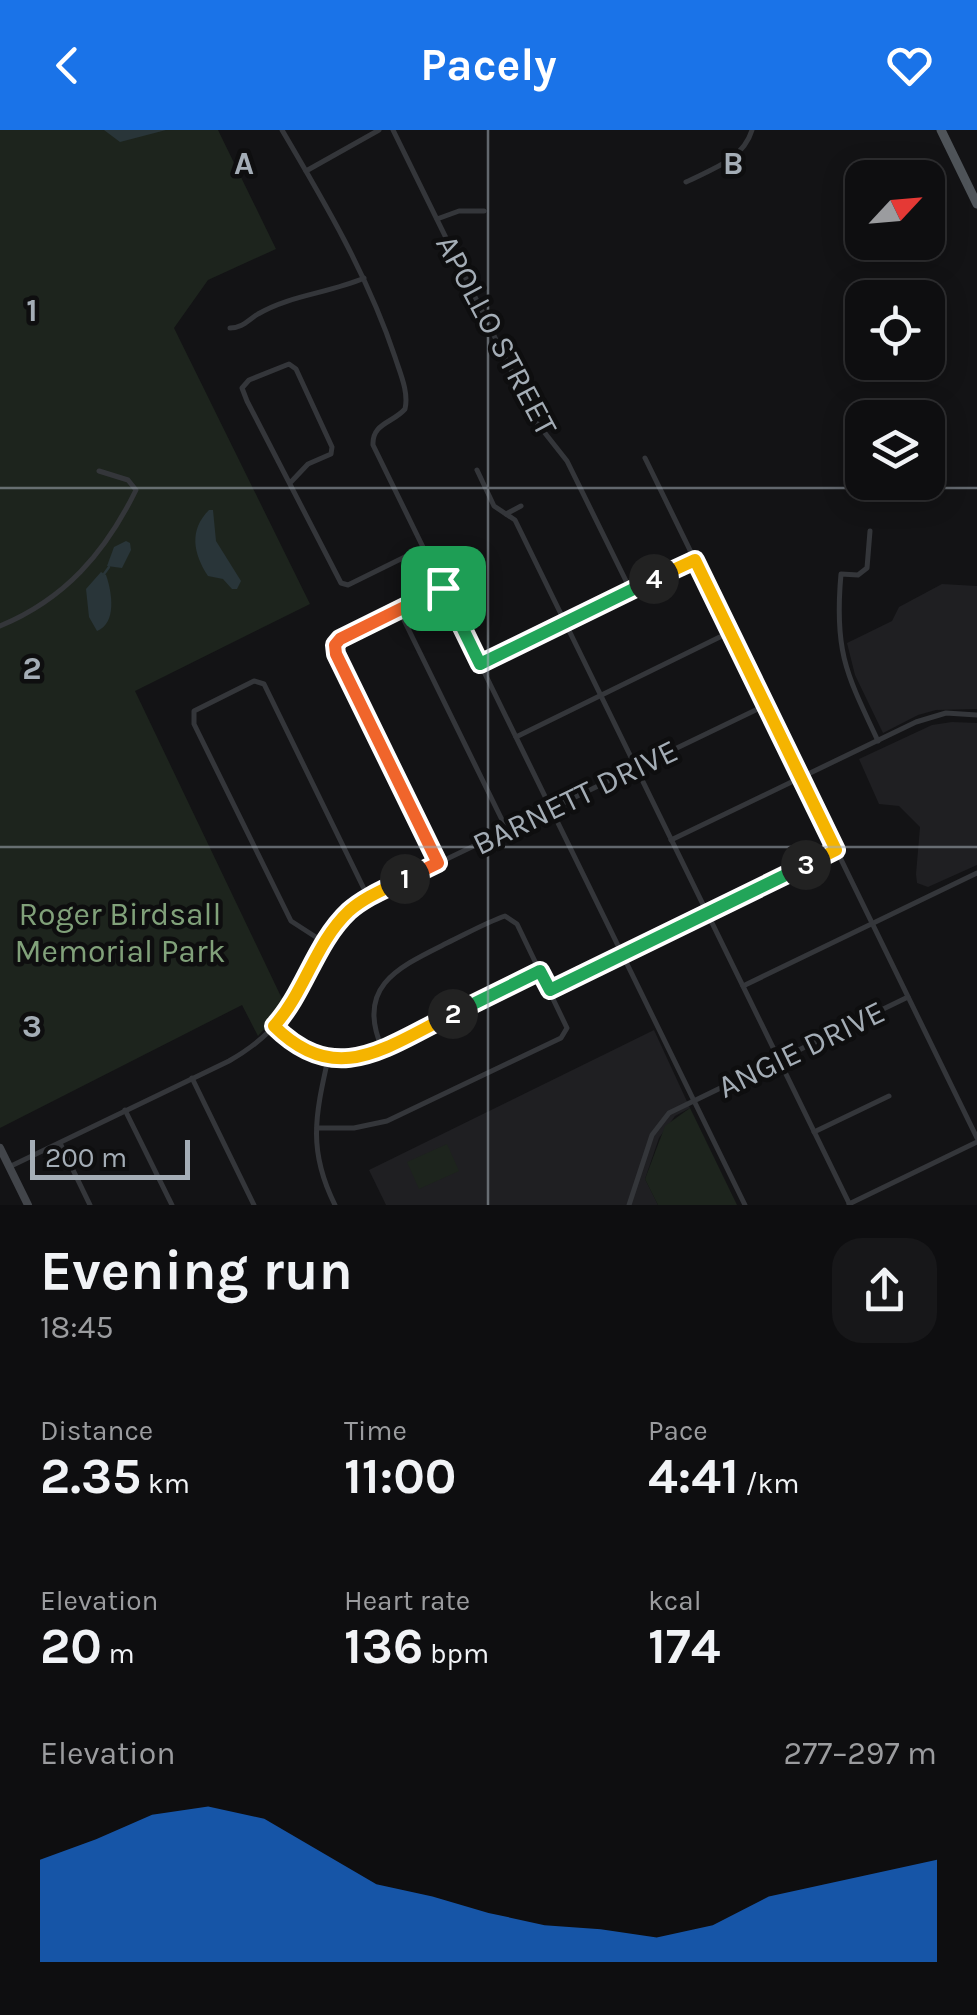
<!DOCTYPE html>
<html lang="en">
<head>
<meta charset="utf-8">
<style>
  body { margin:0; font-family:Karla,sans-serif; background:#171719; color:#f1f3f6; height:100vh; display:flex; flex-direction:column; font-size:38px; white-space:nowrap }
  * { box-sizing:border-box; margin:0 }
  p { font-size:32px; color:#9b9c9f }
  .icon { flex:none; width:55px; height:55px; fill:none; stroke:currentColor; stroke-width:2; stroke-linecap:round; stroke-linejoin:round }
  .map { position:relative; height:1075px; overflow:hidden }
  .sheet { display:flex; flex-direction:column; background:#0e0e10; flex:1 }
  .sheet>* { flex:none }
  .needle { width:65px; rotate:64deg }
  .fabs { position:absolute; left:845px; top:30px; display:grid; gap:20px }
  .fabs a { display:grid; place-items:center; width:100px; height:100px; border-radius:20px; background:#0e0e10; box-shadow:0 5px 25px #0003,0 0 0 2px #2e2e30; font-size:50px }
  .scale { position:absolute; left:30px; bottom:25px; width:160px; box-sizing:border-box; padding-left:10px; border:5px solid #a4adb6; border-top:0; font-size:28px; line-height:35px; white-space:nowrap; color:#a4adb6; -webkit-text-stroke:8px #0e0e0f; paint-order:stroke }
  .pin { position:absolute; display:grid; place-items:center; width:85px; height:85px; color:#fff; margin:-42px; border-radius:20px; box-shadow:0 5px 15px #0006 }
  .km { position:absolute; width:50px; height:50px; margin:-25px; border-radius:50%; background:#222; color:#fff; font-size:28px; line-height:50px; text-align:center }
  .round { display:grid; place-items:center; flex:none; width:105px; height:105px; border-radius:30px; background:#171719 }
  .headline { display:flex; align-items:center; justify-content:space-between; height:170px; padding:0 40px }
  h1 { font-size:55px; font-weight:700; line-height:75px }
  .metrics { display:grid; grid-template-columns:repeat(3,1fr); gap:15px; height:170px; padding:10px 40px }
  .metrics div { display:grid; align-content:center }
  .metrics b { font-size:50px; font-weight:700 }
  .metrics small { font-size:28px; font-weight:400 }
  .metrics p { font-size:28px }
  .chart { height:280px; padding:20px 40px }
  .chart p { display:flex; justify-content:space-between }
  .chart svg { width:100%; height:180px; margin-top:10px; fill:#1a73e8; opacity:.7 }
  header { display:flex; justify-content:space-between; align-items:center; height:130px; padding:0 40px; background:#1a73e8; color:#fff; font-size:45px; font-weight:700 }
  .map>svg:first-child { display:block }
  .built { fill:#1f1f22 }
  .green { fill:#1d241d }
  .water { fill:#293539 }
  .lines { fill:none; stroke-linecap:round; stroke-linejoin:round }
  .stream { stroke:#293539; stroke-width:2.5 }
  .minor { stroke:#34363a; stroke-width:5 }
  .secondary { stroke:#42454a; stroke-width:8 }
  .primary { stroke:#4f5459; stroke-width:9 }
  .split-1-casing { stroke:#fff; stroke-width:20 }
  .split-2-casing { stroke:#fff; stroke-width:20 }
  .split-3-casing { stroke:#fff; stroke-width:20 }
  .split-4-casing { stroke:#fff; stroke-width:20 }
  .split-5-casing { stroke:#fff; stroke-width:20 }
  .split-1 { stroke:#f0652b; stroke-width:12 }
  .split-2 { stroke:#f5b400; stroke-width:12 }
  .split-3 { stroke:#22a559; stroke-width:12 }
  .split-4 { stroke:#f5b400; stroke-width:12 }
  .split-5 { stroke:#22a559; stroke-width:12 }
  .grid { fill:none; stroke:#a4adb6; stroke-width:2.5; stroke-opacity:0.55 }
  .labels { text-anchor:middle; stroke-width:9; stroke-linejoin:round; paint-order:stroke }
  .street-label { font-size:32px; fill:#a4adb6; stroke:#0e0e0f }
  .park-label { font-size:32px; fill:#81a17a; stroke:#0e0e0f }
  .grid-label { font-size:32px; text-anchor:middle; font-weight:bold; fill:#a4adb6; stroke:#0e0e0f; stroke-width:9; stroke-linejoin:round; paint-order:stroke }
</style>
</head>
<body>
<header><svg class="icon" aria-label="back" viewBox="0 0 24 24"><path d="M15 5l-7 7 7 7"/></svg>Pacely<svg class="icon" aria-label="heart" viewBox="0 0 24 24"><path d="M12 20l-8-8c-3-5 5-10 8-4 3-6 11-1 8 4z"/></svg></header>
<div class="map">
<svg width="977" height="1075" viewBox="0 0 977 1075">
  <rect width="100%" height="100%" fill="#131315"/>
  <!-- built -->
  <g class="built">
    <polygon points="942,454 977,456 977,579 936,580 918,585 883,603 855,545 847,513 892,491 899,477"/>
    <polygon points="952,592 977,593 977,735 928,757 917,753 916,744 920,697 899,676 879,674 859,629 932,595"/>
    <polygon points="654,900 690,978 675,986 659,1008 645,1049 658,1075 386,1075 369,1040"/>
  </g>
  <!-- green -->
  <g class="green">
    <polygon points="0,0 218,0 276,119 208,150 174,198 310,474 135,561 285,875 258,906 242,875 0,998"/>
    <polygon points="690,978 737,1075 658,1075 645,1049 665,996"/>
    <polygon points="447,1014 459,1041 419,1059 407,1032"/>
  </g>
  <!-- water -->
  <g class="water">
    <polygon points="104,0 166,0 120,12"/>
    <path d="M209,380H213L216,411L241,451L237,459H232L223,449L208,446C193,423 189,400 209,380Z"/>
    <polygon points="126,411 130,413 131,420 122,438 107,436 114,417"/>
    <path d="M101,442L106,445C112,462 117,493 97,501L89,487L86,459Z"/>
  </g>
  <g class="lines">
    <!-- stream -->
    <polyline class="stream" points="104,444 109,437"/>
    <!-- minor -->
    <g class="minor">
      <path d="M282,0C325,73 368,146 395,227C400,243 409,262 405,279C393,293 372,293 373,315L745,1075"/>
      <polyline points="393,0 537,293 567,331 631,461"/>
      <polyline points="306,41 379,0"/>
      <path d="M686,52C712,39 743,30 752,0"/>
      <polyline points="437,89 459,81 484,81"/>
      <path d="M230,198C242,198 247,191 258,184C290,165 330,163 364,148"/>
      <polyline points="645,328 977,1008"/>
      <polyline points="477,340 494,376 515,390 850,1075"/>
      <polyline points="290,353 308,334 331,324 332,317 296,239 289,234 249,250 242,258 247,271 341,453 348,455 423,418"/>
      <polyline points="506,384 521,376"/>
      <path d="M870,401L867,438L858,445L841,444C834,521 846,543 878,611"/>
      <polyline points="399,480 507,700"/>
      <path d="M0,496C65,469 105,423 136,360L128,350L99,341"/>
      <polyline points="480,534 695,430"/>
      <polyline points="516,607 730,502"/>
      <polyline points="671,710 916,592 946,583 977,585"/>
      <polyline points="438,733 334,520 340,509 443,458"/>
      <polyline points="325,813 291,791 194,594 194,581 254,551 264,554 368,767"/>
      <polyline points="743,856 977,743"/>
      <polyline points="550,859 836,720"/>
      <path d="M274,896C301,923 330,937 368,925L541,841"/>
      <path d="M328,929C315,987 308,1021 335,1075"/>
      <polyline points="192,948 254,1075"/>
      <polyline points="125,980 172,1075"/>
      <path d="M317,998H354L387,991L561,908L567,898L517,794L505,786C485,793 466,804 447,813C399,837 355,856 382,918"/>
      <polyline points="814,1002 889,966"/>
      <polyline points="60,1013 90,1075"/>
      <path d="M9,1037L229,931C252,918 272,902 287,880C315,841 326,794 368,767L766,575"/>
      <polyline points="849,1074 977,1012"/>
      <polyline points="629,1075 652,1005 669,983 908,867"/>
    </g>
    <!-- secondary -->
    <polyline class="secondary" points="0,1018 28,1075"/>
    <!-- primary -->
    <polyline class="primary" points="941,0 977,74"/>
  </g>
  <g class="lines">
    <!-- split-1 casing -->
    <g class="split-1-casing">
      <polyline id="split-1" points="405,749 438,733 336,524 335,515 340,509 443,458"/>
    </g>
    <!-- split-2 casing -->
    <g class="split-2-casing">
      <path id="split-2" d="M405,749C385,759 365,767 349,781C315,813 305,862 274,896C337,959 387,916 453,884"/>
    </g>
    <!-- split-3 casing -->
    <g class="split-3-casing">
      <polyline id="split-3" points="453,884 540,841 550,860 806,735"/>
    </g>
    <!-- split-4 casing -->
    <g class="split-4-casing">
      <polyline id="split-4" points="654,449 695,430 836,720 806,735"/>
    </g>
    <!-- split-5 casing -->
    <g class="split-5-casing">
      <polyline id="split-5" points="443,458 480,534 654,449"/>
    </g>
    <!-- split-1 -->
    <use href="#split-1" class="split-1"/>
    <!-- split-2 -->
    <use href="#split-2" class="split-2"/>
    <!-- split-3 -->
    <use href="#split-3" class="split-3"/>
    <!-- split-4 -->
    <use href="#split-4" class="split-4"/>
    <!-- split-5 -->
    <use href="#split-5" class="split-5"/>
  </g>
  <!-- grid -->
  <path class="grid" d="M488,0V1075M0,358H977M0,717H977"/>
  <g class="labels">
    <!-- street labels -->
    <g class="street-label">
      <text transform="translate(497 205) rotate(62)" y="11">APOLLO STREET</text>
      <text transform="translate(575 667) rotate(-26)" y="11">BARNETT DRIVE</text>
      <text transform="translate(801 919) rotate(-26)" y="11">ANGIE DRIVE</text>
    </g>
    <!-- park labels -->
    <g class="park-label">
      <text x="120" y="795">Roger Birdsall<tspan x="120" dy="37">Memorial Park</tspan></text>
    </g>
  </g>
  <g class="grid-label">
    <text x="244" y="44">A</text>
    <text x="733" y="44">B</text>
    <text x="32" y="191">1</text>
    <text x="32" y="549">2</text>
    <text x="32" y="907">3</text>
  </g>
</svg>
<div class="fabs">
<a><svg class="needle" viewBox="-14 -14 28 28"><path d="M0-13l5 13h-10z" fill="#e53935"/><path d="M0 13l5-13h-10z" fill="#9b9c9f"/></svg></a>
<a><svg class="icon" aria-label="locate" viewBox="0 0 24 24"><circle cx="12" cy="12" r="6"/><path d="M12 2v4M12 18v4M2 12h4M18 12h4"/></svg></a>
<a><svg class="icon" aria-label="layers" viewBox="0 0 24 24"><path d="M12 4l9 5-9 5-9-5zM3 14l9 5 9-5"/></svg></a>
</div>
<div class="scale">200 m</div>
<div class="pin" style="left:443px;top:458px;background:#1e9e55"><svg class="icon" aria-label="arrive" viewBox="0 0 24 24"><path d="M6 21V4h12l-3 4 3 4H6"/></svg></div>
<b class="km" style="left:405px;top:749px">1</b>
<b class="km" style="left:453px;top:884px">2</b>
<b class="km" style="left:806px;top:735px">3</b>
<b class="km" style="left:654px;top:449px">4</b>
</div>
<section class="sheet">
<div class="headline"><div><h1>Evening run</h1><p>18:45</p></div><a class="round"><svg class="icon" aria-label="share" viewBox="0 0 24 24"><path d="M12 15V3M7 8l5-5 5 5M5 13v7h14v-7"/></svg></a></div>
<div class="metrics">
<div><p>Distance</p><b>2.35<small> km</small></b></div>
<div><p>Time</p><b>11:00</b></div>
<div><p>Pace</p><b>4:41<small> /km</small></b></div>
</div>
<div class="metrics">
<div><p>Elevation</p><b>20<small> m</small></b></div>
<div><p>Heart rate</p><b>136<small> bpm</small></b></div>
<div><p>kcal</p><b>174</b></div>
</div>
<div class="chart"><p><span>Elevation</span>277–297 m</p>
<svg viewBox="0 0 160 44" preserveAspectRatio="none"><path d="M0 44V19L10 14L20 8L30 6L40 9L50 17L60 25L70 28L80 32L90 35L100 36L110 38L120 35L130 28L140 25L150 22L160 19V44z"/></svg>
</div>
</section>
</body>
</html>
